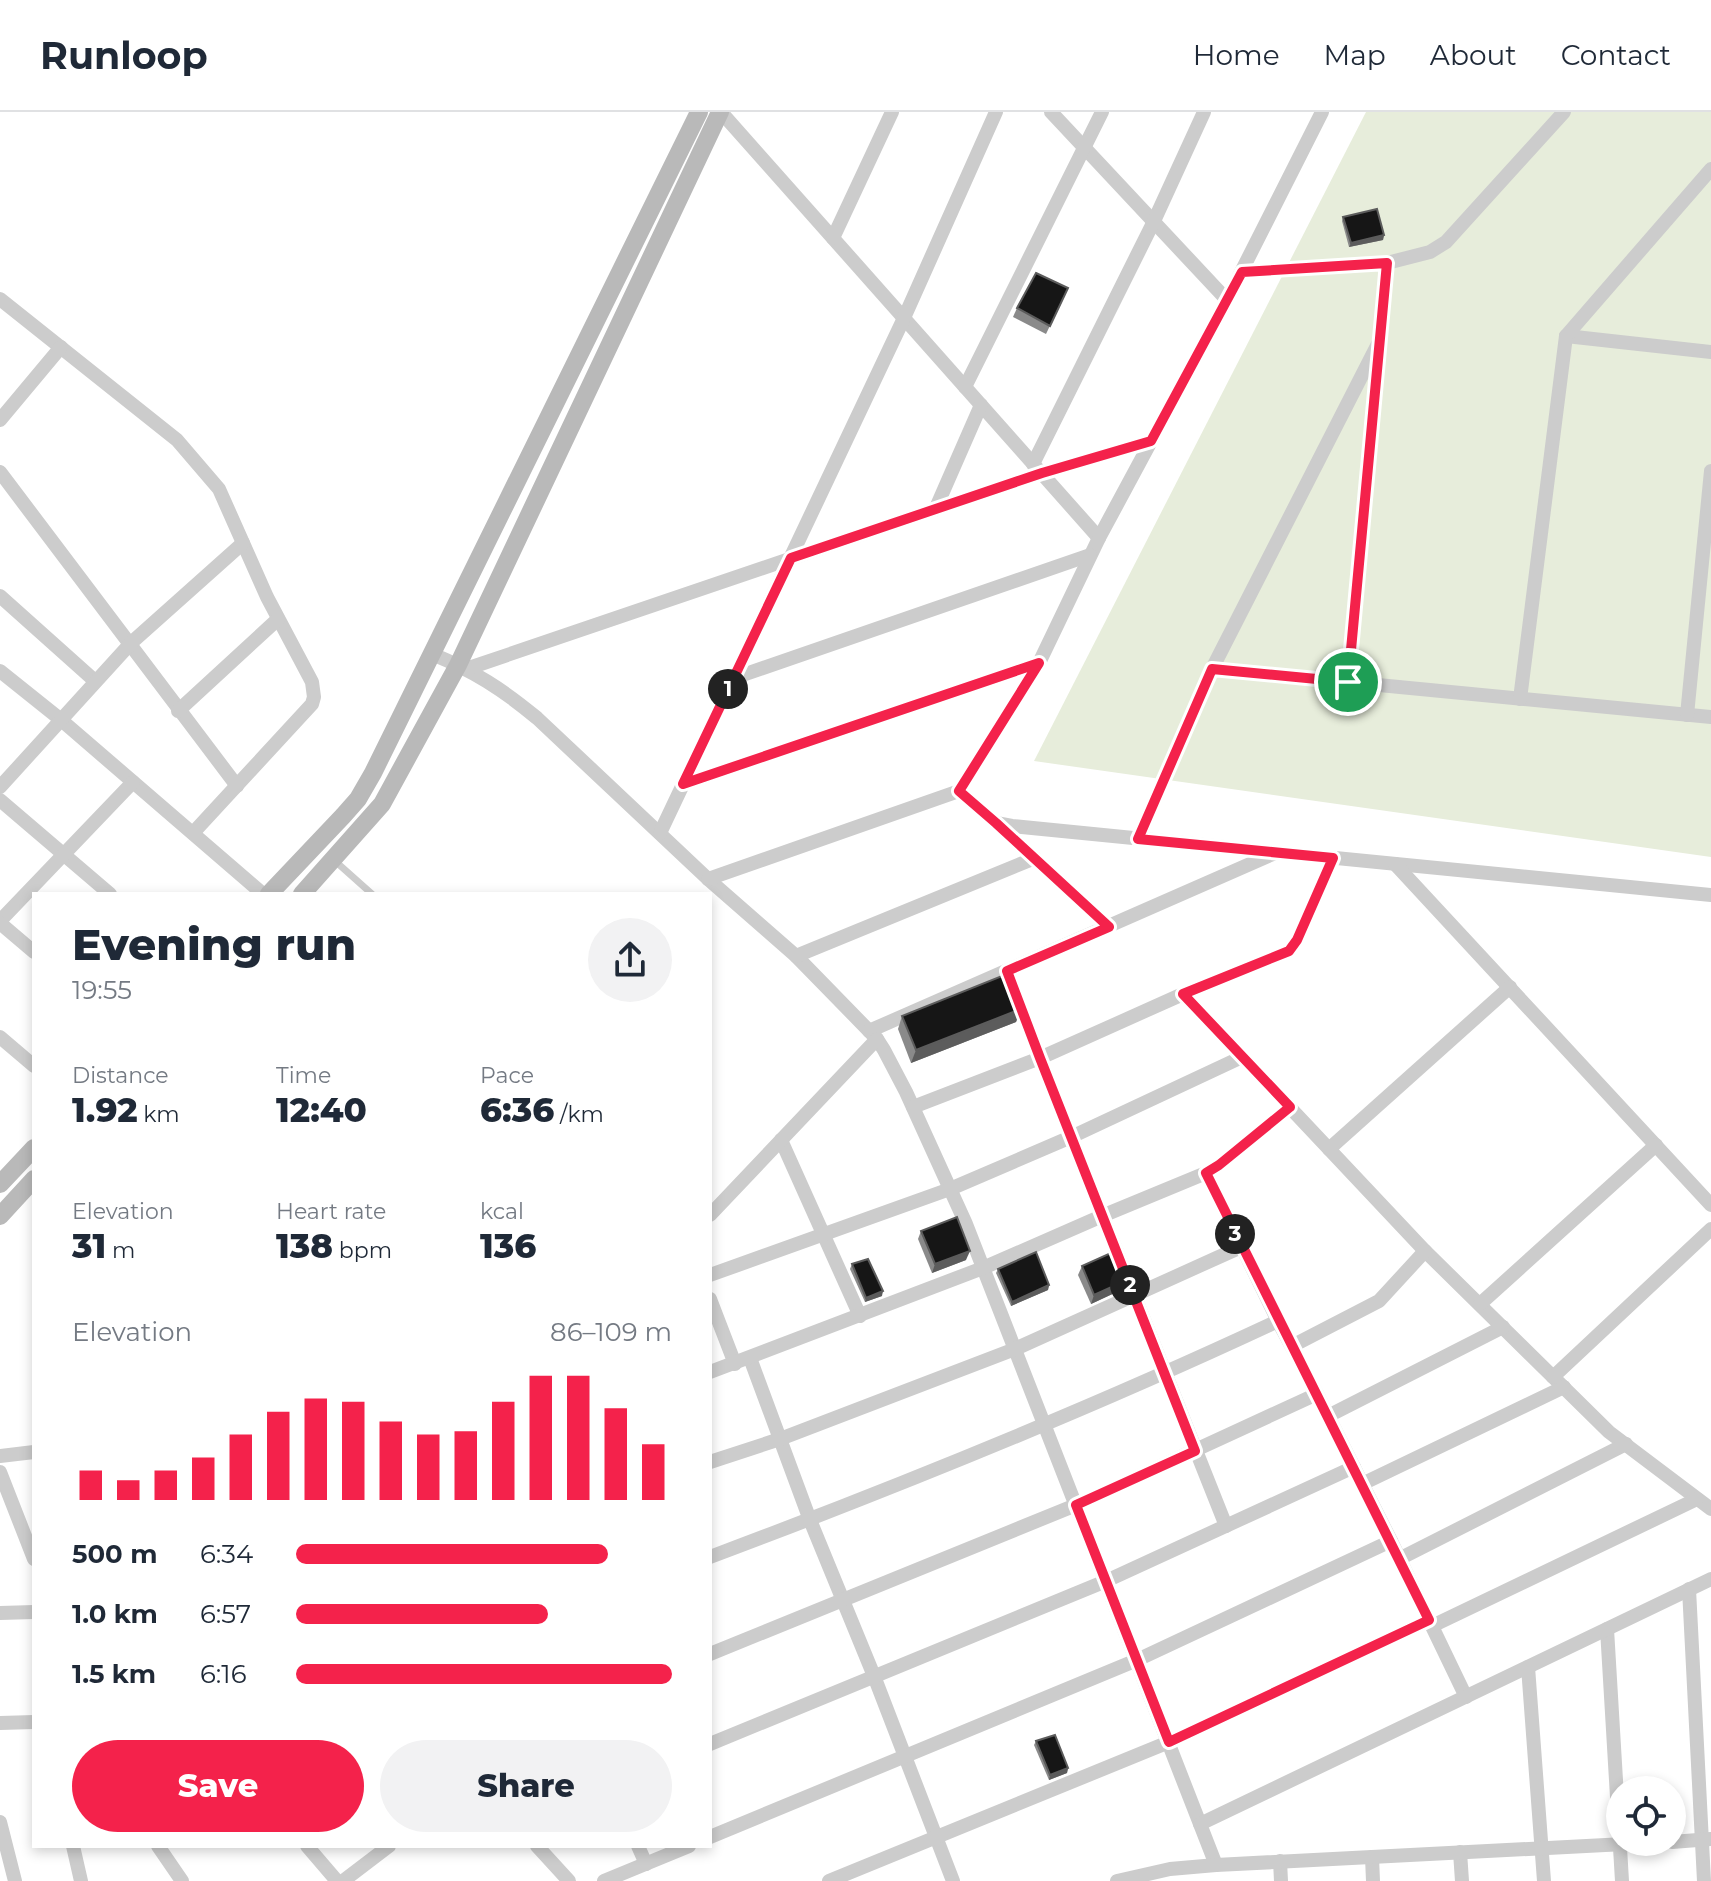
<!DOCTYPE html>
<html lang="en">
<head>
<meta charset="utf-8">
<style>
  body { margin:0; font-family:Montserrat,sans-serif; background:#f2f2f3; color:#1f2937; height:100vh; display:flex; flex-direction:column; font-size:30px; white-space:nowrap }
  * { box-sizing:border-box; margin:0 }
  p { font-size:26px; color:#747a83 }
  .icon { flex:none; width:44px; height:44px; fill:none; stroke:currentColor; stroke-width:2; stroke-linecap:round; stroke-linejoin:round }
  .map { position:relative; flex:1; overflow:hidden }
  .panel { position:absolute; left:32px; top:780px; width:680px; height:956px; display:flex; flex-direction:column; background:#fff; border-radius:0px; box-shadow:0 4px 12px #0003 }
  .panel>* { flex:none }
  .fabs { position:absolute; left:1606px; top:1664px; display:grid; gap:16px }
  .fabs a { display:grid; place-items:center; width:80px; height:80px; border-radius:50%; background:#fff; box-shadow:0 4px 12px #0003; font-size:40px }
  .pin { position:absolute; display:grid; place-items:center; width:68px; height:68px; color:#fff; margin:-34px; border:4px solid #fff; border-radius:50%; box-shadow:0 2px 8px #0007 }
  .km { position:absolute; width:40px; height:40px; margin:-20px; border-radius:50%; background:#222; color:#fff; font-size:22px; line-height:40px; text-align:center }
  .round { display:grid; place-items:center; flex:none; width:84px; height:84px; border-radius:42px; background:#f2f2f3 }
  .overview { display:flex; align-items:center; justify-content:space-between; height:136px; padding:0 40px }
  h1 { font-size:44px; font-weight:800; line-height:60px }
  .stats { display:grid; grid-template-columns:repeat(3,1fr); gap:12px; height:136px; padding:8px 40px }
  .stats div { display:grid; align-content:center }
  .stats b { font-size:34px; font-weight:800 }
  .stats small { font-size:22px; font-weight:400 }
  .stats p { font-size:22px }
  .chart { height:224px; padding:16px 40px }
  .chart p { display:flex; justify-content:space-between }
  .chart svg { width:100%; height:144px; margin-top:8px; stroke:#f4224b; stroke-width:6 }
  .action { display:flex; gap:16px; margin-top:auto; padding:16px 40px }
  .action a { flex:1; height:92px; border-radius:48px; background:#f4224b; color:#fff; font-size:32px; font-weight:800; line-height:92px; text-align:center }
  .action a+a { background:#f2f2f3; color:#1f2937 }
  ul { padding:0 40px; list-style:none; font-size:26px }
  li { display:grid; grid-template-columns:128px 96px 1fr; align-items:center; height:60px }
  li i { height:20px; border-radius:10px; background:#f4224b }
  header { display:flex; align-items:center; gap:48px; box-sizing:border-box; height:112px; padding:0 40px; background:#fff; border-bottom:2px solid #e0e1e3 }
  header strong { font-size:38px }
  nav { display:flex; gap:44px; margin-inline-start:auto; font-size:28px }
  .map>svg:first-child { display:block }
  .green { fill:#e7eddb }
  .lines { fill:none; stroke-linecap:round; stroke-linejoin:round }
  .lane { stroke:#ccc; stroke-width:7 }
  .street { stroke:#ccc; stroke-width:14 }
  .secondary { stroke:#b9b9b9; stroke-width:18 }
  .wall { fill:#8a8a8a }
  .shaded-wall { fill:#5c5c5c }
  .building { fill:#161616; stroke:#5c5c5c; stroke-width:2 }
  .route-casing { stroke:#fff; stroke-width:16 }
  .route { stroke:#f4224b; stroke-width:10 }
</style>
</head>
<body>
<header>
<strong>Runloop</strong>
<nav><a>Home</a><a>Map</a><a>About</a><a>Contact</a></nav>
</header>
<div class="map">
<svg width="1711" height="1769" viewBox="0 0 1711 1769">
  <rect width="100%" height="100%" fill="#fff"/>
  <!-- green -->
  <polygon class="green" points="1366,0 1711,0 1711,745 1034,649"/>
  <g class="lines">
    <!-- lane -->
    <polyline class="lane" points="335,749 372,782"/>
    <!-- street -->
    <g class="street">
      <polyline points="721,0 1099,426"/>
      <polyline points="1051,0 1227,188"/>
      <polyline points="1322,0 1227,188 1099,426 1039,551 959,679 996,711 1012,714 1711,783"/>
      <polyline points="833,126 892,0"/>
      <polyline points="1242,160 1387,151 1430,140 1446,130 1564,0"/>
      <polyline points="0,187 177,328 219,377 267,485 312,570 314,585 312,592 193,721"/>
      <polyline points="1566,224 1711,240"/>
      <polyline points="965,275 1102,0"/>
      <polyline points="0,308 61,235"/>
      <polyline points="1033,352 1154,109 1204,0"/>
      <polyline points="0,360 237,674"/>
      <polyline points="935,398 981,293"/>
      <polyline points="0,484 95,569"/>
      <path d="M432,542C474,559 502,577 537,606L708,767L796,844L877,927L884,938L906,980L966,1112L1216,1753"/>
      <polyline points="466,557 1042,361 1151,329"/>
      <polyline points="1212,557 1711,605"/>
      <polyline points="0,559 60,607 263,782"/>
      <polyline points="734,566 1090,443"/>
      <polyline points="1348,570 1387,151"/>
      <polyline points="1520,587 1566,224 1711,57"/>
      <polyline points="178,599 278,507"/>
      <polyline points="1687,603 1711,359"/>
      <polyline points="683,672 1039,551"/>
      <polyline points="0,675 131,531 243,431"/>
      <polyline points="0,688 110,782"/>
      <polyline points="997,712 1109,815"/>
      <polyline points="660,721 904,206 996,0"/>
      <polyline points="1138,727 1212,557 1380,228"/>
      <polyline points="1395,752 1711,1093"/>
      <polyline points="708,767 959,679"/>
      <polyline points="0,809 133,670"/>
      <polyline points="0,811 34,840"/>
      <polyline points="796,844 1035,746"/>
      <polyline points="1007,859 1040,946 1226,1414"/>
      <polyline points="1183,882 1425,1139 1609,1320 1711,1397"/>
      <polyline points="869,919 1275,741"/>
      <polyline points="0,925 34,954"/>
      <polyline points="913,995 1040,946 1183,882 1289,839 1297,828 1333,746"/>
      <polyline points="781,1028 860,1204"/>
      <polyline points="1329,1037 1510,875"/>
      <polyline points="1206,1061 1278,1209 1317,1282 1391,1429 1466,1585"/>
      <polyline points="710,1103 877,927"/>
      <polyline points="710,1163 950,1077 1071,1025 1242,945"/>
      <polyline points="710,1187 735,1252"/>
      <polyline points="1480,1192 1656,1033"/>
      <polyline points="1292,1234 1379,1189 1425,1139"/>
      <polyline points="750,1246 810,1408 874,1564 953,1769"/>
      <polyline points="710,1260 983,1156 1102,1104 1206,1061 1219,1053 1290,995"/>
      <polyline points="1553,1265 1711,1117"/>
      <polyline points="1328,1304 1503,1215"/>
      <polyline points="0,1344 34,1340"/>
      <polyline points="710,1350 780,1327 1015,1237 1241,1135"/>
      <polyline points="0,1360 34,1447"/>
      <polyline points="1362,1372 1564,1275"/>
      <path d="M710,1445C902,1373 1092,1296 1278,1209"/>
      <polyline points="1399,1447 1626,1332"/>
      <polyline points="1689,1477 1704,1769"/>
      <polyline points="0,1501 34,1500"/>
      <polyline points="1432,1514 1697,1387"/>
      <polyline points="1607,1517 1622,1769"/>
      <polyline points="710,1542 1076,1393 1317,1282"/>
      <polyline points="1528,1555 1544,1769"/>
      <polyline points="0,1611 34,1610"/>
      <polyline points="710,1632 1106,1469 1354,1355"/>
      <polyline points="0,1710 15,1769"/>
      <polyline points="1200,1712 1711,1467"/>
      <polyline points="710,1725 1137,1548 1391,1429"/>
      <polyline points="1672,1730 1711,1727"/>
      <polyline points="73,1734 81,1769"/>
      <polyline points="158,1734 182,1769"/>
      <polyline points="307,1734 337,1769"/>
      <polyline points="537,1734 569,1769"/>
      <polyline points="638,1734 646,1752"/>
      <polyline points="1460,1740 1462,1769"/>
      <polyline points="1372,1745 1373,1769"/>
      <polyline points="1280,1749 1281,1769"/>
      <polyline points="343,1769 389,1734"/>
      <polyline points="604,1769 689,1734"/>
      <polyline points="829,1769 1169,1630 1429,1508"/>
      <polyline points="1117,1769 1170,1757 1216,1753 1663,1730"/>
    </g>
    <!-- secondary -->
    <g class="secondary">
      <polyline points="269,782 343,704 358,687 373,661 699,0"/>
      <polyline points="302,782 382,692 458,553 720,0"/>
      <polyline points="0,1072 34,1036"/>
      <polyline points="0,1104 34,1067"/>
    </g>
  </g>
  <!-- wall -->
  <g class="wall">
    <polygon points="1343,105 1384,123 1383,128 1349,135 1342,109"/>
    <polygon points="1068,176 1046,222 1013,205 1017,196"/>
    <polygon points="1021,897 1016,910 911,951 898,917 902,904"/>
    <polygon points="921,1119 966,1148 932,1161 918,1127"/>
    <polygon points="852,1152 882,1184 865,1190 850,1157"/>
    <polygon points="1082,1154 1121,1178 1091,1192 1078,1163"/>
    <polygon points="998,1157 1049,1173 1048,1178 1011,1194 996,1161"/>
    <polygon points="1036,1629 1068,1656 1067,1661 1049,1668 1034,1633"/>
  </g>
  <!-- shaded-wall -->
  <g class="shaded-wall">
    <polygon points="1384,123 1383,128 1349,135 1351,131"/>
    <polygon points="1021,897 1016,910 911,951 916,938"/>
    <polygon points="970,1139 966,1148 932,1161 935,1152"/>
    <polygon points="1125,1169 1121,1178 1091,1192 1094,1183"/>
    <polygon points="1049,1173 1048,1178 1011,1194 1012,1190"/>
    <polygon points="883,1179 882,1184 865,1190 866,1186"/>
    <polygon points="1068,1656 1067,1661 1049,1668 1050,1663"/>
  </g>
  <!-- building -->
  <g class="building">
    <polygon points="1377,97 1384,123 1351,131 1343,105"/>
    <polygon points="1036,161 1068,176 1050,214 1017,196"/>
    <polygon points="1007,862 1021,897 916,938 902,904"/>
    <polygon points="957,1105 970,1139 935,1152 921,1119"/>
    <polygon points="1036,1140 1049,1173 1012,1190 998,1157"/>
    <polygon points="1113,1140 1125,1169 1094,1183 1082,1154"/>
    <polygon points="868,1147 883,1179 866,1186 852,1152"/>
    <polygon points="1055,1623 1068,1656 1050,1663 1036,1629"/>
  </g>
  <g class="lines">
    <!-- route casing -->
    <g class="route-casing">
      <polygon id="route" points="1387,151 1348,570 1212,557 1138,727 1333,746 1297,828 1289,839 1183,882 1290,995 1219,1053 1206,1061 1429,1508 1169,1630 1076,1393 1195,1339 1040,946 1007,859 1109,815 996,711 959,679 1039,551 683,672 791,446 1042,361 1151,329 1242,160"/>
    </g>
    <!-- route -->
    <use href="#route" class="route"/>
  </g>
</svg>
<div class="fabs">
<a><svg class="icon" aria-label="locate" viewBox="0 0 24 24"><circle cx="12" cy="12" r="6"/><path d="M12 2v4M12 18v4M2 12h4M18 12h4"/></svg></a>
</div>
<div class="pin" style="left:1348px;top:570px;background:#1e9e55"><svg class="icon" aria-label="arrive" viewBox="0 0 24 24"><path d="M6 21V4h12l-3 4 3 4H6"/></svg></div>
<b class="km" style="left:728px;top:577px">1</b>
<b class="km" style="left:1130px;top:1173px">2</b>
<b class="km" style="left:1235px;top:1122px">3</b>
<section class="panel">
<div class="overview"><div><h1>Evening run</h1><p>19:55</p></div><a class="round"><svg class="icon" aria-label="share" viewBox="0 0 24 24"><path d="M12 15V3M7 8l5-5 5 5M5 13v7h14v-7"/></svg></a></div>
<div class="stats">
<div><p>Distance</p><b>1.92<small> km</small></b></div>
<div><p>Time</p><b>12:40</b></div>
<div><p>Pace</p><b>6:36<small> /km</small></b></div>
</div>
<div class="stats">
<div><p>Elevation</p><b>31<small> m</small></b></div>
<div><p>Heart rate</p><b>138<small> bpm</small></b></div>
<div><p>kcal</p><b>136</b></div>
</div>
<div class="chart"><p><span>Elevation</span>86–109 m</p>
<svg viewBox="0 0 160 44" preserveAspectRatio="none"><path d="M5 44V35M15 44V38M25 44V35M35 44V31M45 44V24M55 44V17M65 44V13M75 44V14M85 44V20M95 44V24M105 44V23M115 44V14M125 44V6M135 44V6M145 44V16M155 44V27"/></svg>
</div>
<ul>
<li><b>500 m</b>6:34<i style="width:83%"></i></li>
<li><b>1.0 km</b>6:57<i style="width:67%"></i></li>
<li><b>1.5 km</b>6:16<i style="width:100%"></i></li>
</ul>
<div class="action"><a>Save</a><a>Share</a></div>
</section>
</div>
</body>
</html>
